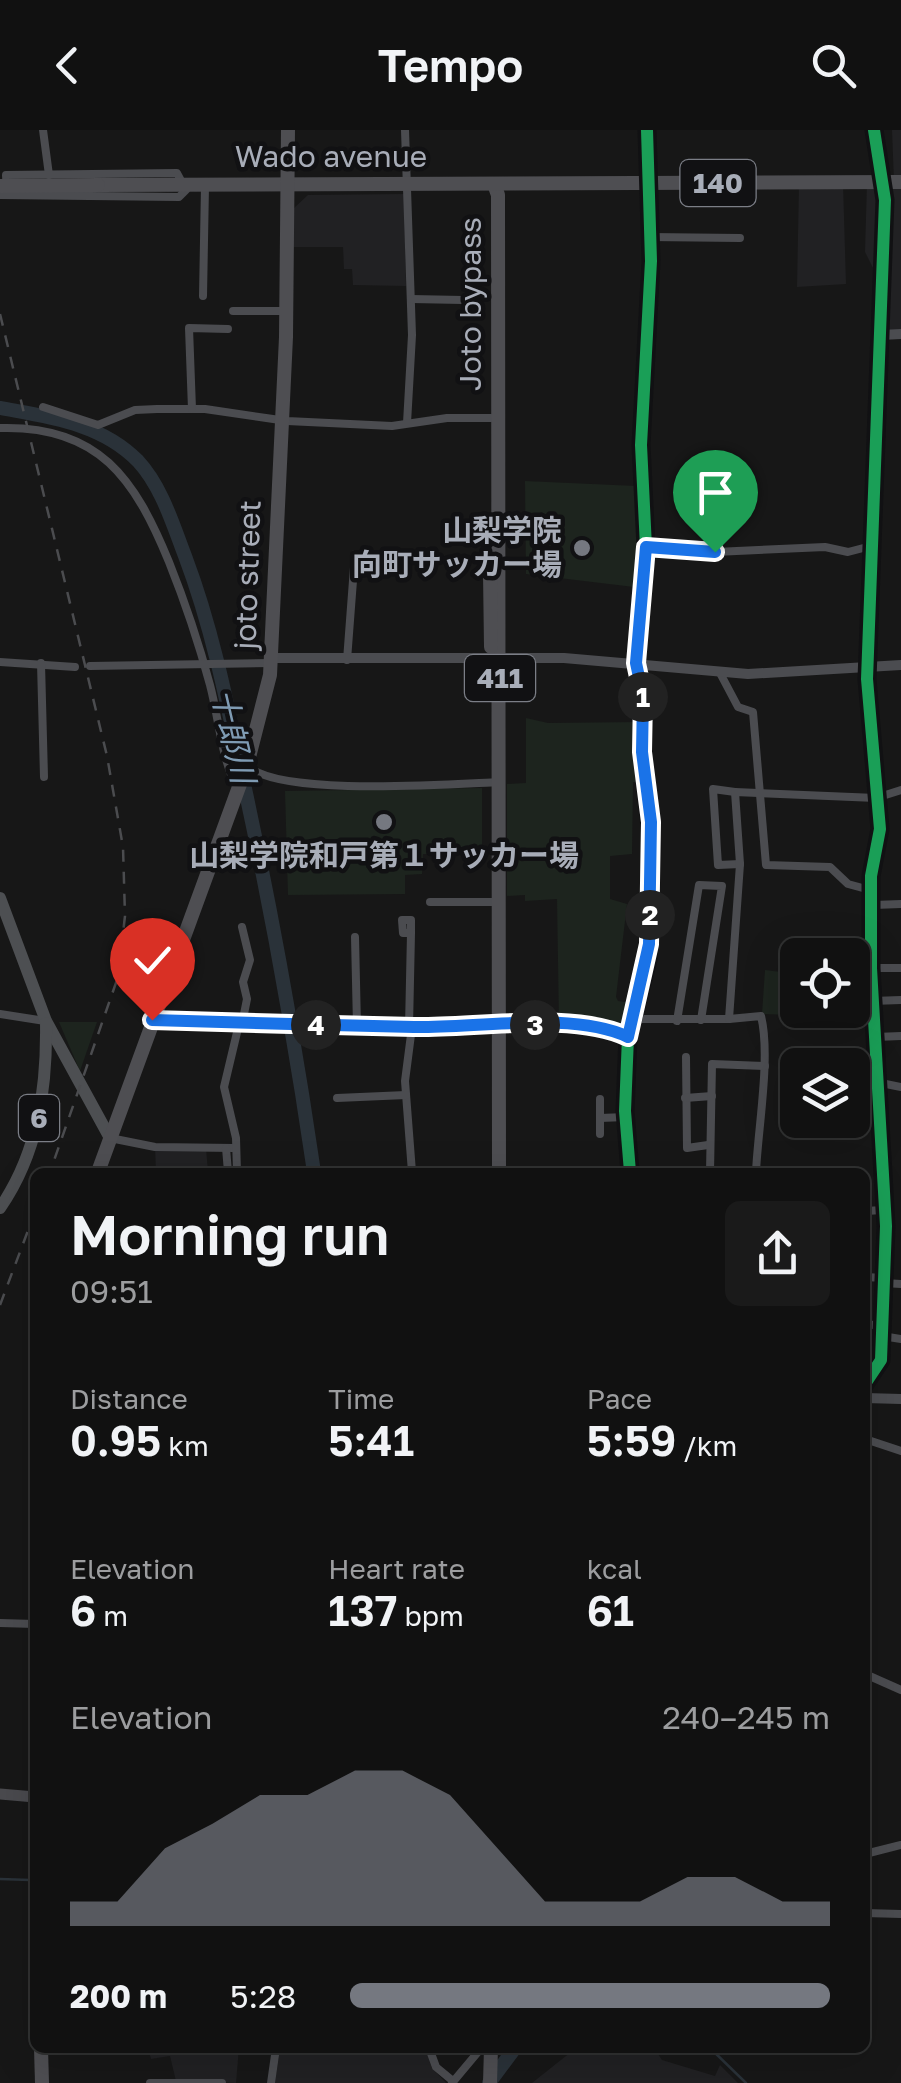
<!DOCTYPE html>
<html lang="en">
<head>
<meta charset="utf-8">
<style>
  body { margin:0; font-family:"Golos Text","Noto Sans JP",sans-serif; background:#1a1a1a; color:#f1f3f6; height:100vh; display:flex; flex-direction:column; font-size:38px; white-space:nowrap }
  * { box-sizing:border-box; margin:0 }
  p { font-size:32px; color:#9c9d9f }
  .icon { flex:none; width:55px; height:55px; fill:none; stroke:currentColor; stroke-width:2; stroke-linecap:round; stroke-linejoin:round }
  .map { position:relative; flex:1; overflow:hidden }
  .panel { position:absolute; left:30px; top:1038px; width:840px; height:885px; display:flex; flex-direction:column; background:#111; border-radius:15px; box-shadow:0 10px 40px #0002,0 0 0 2px #303131 }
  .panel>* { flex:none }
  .tools { position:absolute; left:780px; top:808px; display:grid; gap:20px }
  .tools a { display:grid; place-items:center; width:90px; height:90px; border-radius:15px; background:#111; box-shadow:0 10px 40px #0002,0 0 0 2px #303131; font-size:50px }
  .pin { position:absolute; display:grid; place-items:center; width:85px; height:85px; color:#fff; margin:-102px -42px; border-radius:50% 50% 50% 0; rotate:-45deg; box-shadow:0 0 10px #0007 }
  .pin .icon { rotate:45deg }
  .km { position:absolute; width:50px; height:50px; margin:-25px; border-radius:50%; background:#222; color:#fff; font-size:28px; line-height:50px; text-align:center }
  .round { display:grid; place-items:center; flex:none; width:105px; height:105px; border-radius:15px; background:#1a1a1a }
  .overview { display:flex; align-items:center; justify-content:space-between; height:170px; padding:0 40px }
  h1 { font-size:55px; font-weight:600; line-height:75px }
  .figures { display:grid; grid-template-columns:repeat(3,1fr); gap:15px; height:170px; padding:10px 40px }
  .figures div { display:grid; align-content:center }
  .figures b { font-size:42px; font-weight:600 }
  .figures small { font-size:28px; font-weight:400 }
  .figures p { font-size:28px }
  .chart { height:280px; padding:20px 40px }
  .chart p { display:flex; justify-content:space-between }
  .chart svg { width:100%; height:180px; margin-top:10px; fill:#757880; opacity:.7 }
  ul { padding:0 40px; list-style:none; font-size:32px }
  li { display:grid; grid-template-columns:160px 120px 1fr; align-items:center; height:75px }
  li i { height:25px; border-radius:12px; background:#757880 }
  header { display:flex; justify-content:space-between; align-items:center; height:130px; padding:0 40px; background:#111; font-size:45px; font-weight:600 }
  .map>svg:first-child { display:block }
  .built { fill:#212123 }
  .green { fill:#1d241e }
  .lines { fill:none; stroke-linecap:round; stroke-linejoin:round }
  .stream { stroke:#2a3239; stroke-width:2.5 }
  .river { stroke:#2a3239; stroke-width:14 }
  .minor { stroke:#4b4c50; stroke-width:8 }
  .tertiary { stroke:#4b4c50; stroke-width:10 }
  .secondary { stroke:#4a4a4e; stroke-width:11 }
  .primary { stroke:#4d4f52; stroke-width:12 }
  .trunk { stroke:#4e4e52; stroke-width:14 }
  .rail { stroke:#4b4c4f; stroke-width:2.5; stroke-dasharray:12 10; stroke-linecap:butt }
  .trunk-bridge { stroke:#4e4e52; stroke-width:14 }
  .cycleway-casing { stroke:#111113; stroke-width:19 }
  .cycleway { stroke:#1a9f57; stroke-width:12 }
  .route-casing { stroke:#fff; stroke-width:20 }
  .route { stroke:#1a73e8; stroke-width:12 }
  .poi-dot { fill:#757880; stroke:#111113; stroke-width:4 }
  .labels { text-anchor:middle; stroke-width:9; stroke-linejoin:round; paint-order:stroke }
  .shield { fill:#111113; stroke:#7b7e86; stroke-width:2.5 }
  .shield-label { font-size:28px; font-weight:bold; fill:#a8adb8 }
  .street-label { font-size:30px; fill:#a8adb8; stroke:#111113 }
  .poi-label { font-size:30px; font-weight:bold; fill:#a8adb8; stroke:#111113; text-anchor:end }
  .water-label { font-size:32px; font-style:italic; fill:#7f9bb3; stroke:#111113 }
</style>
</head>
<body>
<header><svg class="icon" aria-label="back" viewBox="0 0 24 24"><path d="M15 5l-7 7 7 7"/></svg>Tempo<svg class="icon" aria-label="search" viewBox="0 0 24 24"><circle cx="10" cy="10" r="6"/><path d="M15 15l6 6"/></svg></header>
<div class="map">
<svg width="901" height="1953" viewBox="0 0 901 1953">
  <rect width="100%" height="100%" fill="#171717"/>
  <!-- built -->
  <g class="built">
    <polygon points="892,0 901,0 901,204 881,205 883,145 874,140 865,122 867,53 894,52"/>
    <polygon points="843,53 846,154 797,157 799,54"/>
    <polygon points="404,64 406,156 353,155 352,139 344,139 343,117 293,117 293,79 308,65"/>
    <polygon points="155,1017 206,1018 208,1042 156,1042"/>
    <polygon points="148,1918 239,1918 236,1953 176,1951 170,1926 151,1929"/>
    <polygon points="280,1918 425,1918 432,1938 446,1953 275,1953"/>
    <polygon points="576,1918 654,1918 662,1930 715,1946 720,1935 738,1953 532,1953"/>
  </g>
  <!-- green -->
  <g class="green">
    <polygon points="525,351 636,356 639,404 634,457 526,444"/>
    <polygon points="526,588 548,593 640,592 642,652 633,652 632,724 610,726 610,769 627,774 616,867 618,871 633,873 630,887 624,887 616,901 559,893 557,769 525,771 525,765 507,766 507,654 526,653"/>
    <polygon points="482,658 482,724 423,724 422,744 405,745 405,764 288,765 285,661"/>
    <polygon points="765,840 797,844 791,885 762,884"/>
    <polygon points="59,892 97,892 80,941"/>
  </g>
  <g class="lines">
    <!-- stream -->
    <g class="stream">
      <polyline points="642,36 643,0"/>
      <polyline points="643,61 646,102"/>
      <polyline points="640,362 638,247 647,125"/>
      <polyline points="640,447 642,405"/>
      <polyline points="0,1749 30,1750"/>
      <polyline points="710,1918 746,1953"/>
    </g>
    <!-- river -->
    <g class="river">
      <path d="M0,278C49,287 101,293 138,331C162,357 173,395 185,426C213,500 228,577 244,654C272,783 295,912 314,1042"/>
      <polyline points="489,1953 515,1918"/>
    </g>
    <!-- minor -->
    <g class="minor">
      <polyline points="43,0 49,45"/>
      <polyline points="405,0 412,205 407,293"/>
      <polyline points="874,0 883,52"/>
      <polyline points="0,65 179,67 186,60 177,43 6,45 7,65"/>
      <polyline points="649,107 740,108"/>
      <polyline points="203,166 205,56"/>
      <polyline points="411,169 463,170"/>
      <polyline points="233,181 286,181"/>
      <polyline points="43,277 98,295 135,280 157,279 205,279 287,291 392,296 447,288 491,288"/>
      <polyline points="192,279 189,198 228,199"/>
      <path d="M0,298C99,295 135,349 169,432C185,472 199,514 210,555C219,589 221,627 237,658"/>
      <polyline points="646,417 715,422 825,417 848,422 871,416 867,549 880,699 871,746 871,838 886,1087 881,1230 865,1254"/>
      <polyline points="347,530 355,424"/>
      <polyline points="0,532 75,537"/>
      <polyline points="41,533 44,647"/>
      <polyline points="90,536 272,533"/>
      <polyline points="720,543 738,577 753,582 766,735 830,737 848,754 870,760"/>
      <path d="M247,635C276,667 450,654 500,652"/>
      <polyline points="735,662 713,659 718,735 740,734"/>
      <polyline points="430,772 499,772"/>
      <polyline points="874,775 901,774"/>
      <polyline points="355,807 357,896"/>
      <polyline points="871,838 901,838"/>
      <polyline points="872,871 901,870"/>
      <polyline points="0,884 45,891"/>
      <polyline points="634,889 729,889 740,734 735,662 876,668 901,660"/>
      <path d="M729,889L761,886C771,926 758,998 756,1042"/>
      <path d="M155,890C242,892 329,896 416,897C475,897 576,882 628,907"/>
      <polyline points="677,891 699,755 722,756 701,890"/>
      <polyline points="242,894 247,869 243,852 250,830 242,797"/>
      <polyline points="409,897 411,803 411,790 402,790 403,803 411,803"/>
      <polyline points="412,897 405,951 412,1042"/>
      <polyline points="876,907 901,906"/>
      <polyline points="686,927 687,1018 708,1015"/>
      <polyline points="876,952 901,957"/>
      <polyline points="337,968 406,965"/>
      <polyline points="685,968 712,966"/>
      <polyline points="600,988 626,987"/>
      <polyline points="600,1004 600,969"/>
      <polyline points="110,1008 155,1017 234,1018"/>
      <polyline points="226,1018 228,1042"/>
      <polyline points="237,1042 236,1008 224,957 239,894"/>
      <polyline points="630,1042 625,981 628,907 648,830 652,716 642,623 643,566 636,533 646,417 641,315 651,131 647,0"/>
      <polyline points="710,1042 712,934 765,936"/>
      <polyline points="865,1081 883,1080"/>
      <polyline points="865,1147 884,1148"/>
      <polyline points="884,1153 901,1154"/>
      <polyline points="865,1194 882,1196"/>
      <polyline points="882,1206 901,1209"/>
      <polyline points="865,1309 901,1321"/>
      <polyline points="0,1493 35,1494"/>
      <polyline points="865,1544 901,1560"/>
      <polyline points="865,1724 901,1715"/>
      <polyline points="865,1783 901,1784"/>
      <polyline points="429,1918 436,1937 453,1951"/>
      <polyline points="150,1953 222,1953"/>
      <polyline points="271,1953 276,1918"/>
      <polyline points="452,1953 478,1922"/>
    </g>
    <!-- tertiary -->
    <g class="tertiary">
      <polyline points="881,205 901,204"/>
      <polyline points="871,416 883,52"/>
      <polyline points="273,528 564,528 748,544 901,535"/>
      <polyline points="865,1268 901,1269"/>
    </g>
    <!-- secondary -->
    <polyline class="secondary" points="0,1664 35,1667"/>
    <!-- primary -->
    <g class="primary">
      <polyline points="0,768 46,891 110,1008"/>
      <path d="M0,1078C38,1023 47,959 46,893"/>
    </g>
    <!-- trunk -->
    <g class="trunk">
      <polyline points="494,54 498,65 499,1042"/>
      <polyline points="98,55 901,52"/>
      <polyline points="490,443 491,517"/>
      <polyline points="98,1042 247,635 270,545 286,207 288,0"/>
      <polyline points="41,1918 42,1953"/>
      <polyline points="490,1953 491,1918"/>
    </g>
    <!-- rail -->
    <g class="rail">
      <polyline points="0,184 107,626 123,717 125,786 118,847 50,1042"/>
      <polyline points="0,1175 35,1082"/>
    </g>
    <!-- trunk-bridge -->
    <polyline class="trunk-bridge" points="0,56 98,55"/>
    <!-- cycleway casing -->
    <g class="cycleway-casing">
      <g id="cycleway">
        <polyline points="630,1042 625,981 628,907 648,830 652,716 642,623 643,566 636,533 646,417 641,315 651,131 647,0"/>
        <polyline points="865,1254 881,1230 886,1096 871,838 871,746 880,699 867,549 885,70 874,0"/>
      </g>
    </g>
    <!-- cycleway -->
    <use href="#cycleway" class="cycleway"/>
  </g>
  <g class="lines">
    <!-- route casing -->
    <g class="route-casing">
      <path id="route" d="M152,890C239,893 327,895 414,897C476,898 574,881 628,907L649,814L651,692L642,622L643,566L636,533L646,417L715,422"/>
    </g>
    <!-- route -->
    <use href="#route" class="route"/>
  </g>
  <!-- markers -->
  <g class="poi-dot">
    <circle cx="582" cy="418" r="10"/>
    <circle cx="384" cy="692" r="10"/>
  </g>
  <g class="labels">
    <!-- shield labels -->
    <g class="shield">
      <rect x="680.5" y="30" width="75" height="46" rx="8"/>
      <rect x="465" y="525" width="70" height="46" rx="8"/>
      <rect x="19" y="965" width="40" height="46" rx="8"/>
    </g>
    <g class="shield-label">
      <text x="718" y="63">140</text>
      <text x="500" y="558">411</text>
      <text x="39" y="998">6</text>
    </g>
    <!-- street labels -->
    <g class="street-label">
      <text x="331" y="37">Wado avenue</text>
      <text transform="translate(471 174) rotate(-90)" y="10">Joto bypass</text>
      <text transform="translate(248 445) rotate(-88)" y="10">joto street</text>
    </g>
    <!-- poi labels -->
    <g class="poi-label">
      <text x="562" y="411">山梨学院<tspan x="562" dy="34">向町サッカー場</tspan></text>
      <text x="384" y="736" text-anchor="middle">山梨学院和戸第１サッカー場</text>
    </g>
    <!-- water labels -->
    <g class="water-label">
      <text transform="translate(233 606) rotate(77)" y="11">十郎川</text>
    </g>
  </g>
</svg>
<div class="tools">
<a><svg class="icon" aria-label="locate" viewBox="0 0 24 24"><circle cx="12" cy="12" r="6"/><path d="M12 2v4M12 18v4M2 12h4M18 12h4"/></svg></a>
<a><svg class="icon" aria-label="layers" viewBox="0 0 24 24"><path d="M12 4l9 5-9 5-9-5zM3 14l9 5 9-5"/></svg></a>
</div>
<div class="pin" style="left:715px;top:422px;background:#1e9e55"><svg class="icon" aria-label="arrive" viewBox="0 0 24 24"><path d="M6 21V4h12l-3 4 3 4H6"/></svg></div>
<div class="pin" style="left:152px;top:890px;background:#d93025"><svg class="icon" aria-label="check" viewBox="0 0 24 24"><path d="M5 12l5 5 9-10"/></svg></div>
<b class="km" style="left:643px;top:567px">1</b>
<b class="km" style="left:650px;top:785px">2</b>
<b class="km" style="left:535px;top:895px">3</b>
<b class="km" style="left:316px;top:895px">4</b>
<section class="panel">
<div class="overview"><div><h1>Morning run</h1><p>09:51</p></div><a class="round"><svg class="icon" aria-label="share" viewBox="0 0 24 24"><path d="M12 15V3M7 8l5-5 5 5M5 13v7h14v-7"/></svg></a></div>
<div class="figures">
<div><p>Distance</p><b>0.95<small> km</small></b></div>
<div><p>Time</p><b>5:41</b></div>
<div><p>Pace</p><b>5:59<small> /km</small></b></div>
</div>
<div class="figures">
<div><p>Elevation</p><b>6<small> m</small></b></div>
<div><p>Heart rate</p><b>137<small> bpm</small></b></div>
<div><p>kcal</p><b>61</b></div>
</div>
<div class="chart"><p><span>Elevation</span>240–245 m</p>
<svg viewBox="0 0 160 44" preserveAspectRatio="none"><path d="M0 44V38L10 38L20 25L30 19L40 12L50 12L60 6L70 6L80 12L90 25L100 38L110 38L120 38L130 32L140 32L150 38L160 38V44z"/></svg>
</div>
<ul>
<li><b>200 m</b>5:28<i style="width:100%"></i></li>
</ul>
</section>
</div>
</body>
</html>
